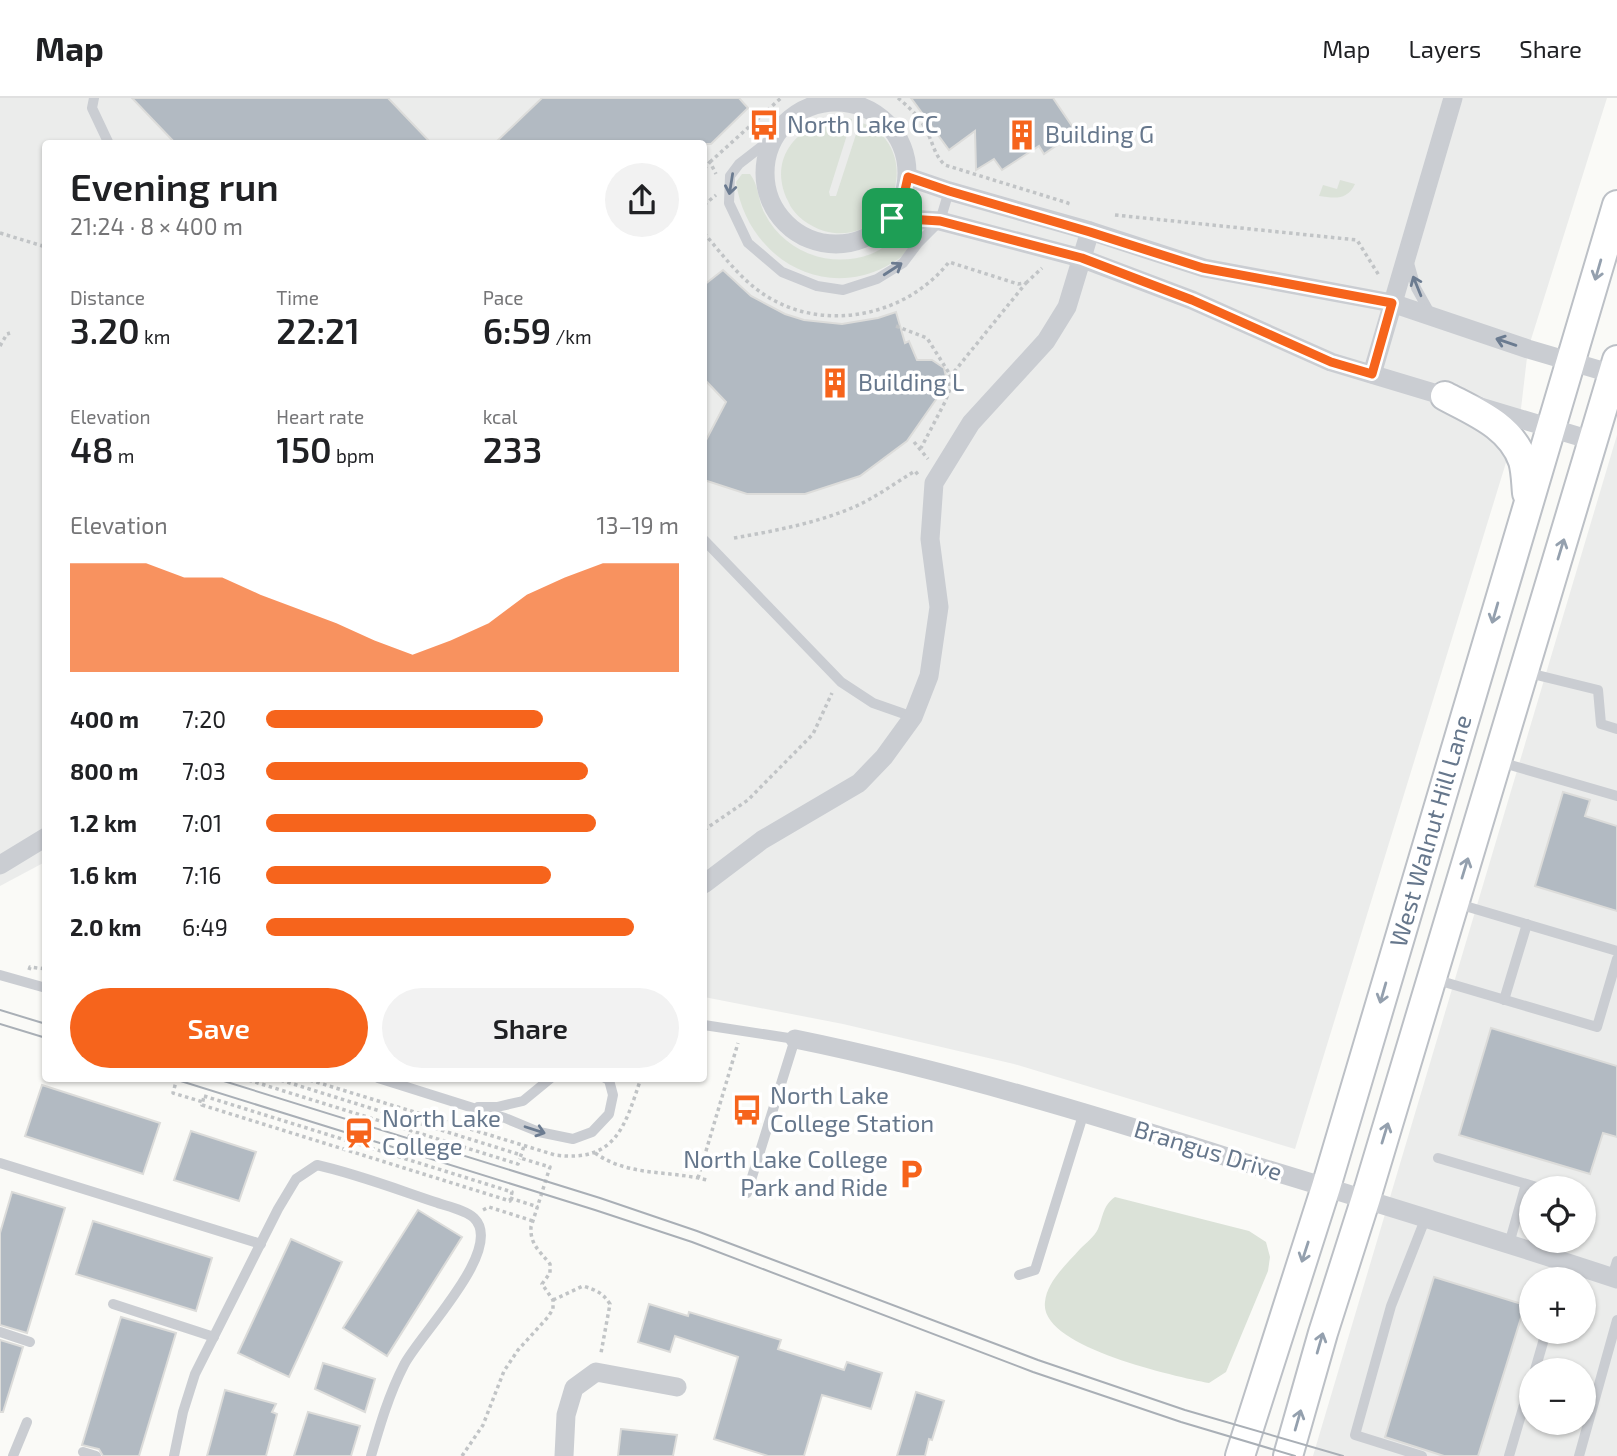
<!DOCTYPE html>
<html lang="en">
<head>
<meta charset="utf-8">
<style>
  body { margin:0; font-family:"Exo 2",sans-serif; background:#f2f2f2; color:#202124; height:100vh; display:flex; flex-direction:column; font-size:26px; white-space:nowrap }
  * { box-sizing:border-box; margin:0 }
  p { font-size:23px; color:#757577 }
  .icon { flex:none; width:38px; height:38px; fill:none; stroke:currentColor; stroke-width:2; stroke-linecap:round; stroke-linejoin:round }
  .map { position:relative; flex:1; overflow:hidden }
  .drawer { position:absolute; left:42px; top:42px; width:665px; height:942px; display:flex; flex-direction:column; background:#fff; border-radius:7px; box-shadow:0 2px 5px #0004 }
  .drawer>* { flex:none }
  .controls { position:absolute; left:1519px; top:1078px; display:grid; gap:14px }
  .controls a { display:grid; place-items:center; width:77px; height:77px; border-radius:50%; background:#fff; box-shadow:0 2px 5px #0004; font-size:35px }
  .pin { position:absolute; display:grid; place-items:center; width:60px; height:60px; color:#fff; margin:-30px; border-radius:14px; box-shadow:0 4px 10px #0006 }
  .round { display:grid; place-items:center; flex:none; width:74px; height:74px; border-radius:37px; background:#f2f2f2 }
  .headline { display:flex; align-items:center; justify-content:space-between; height:119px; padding:0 28px }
  h1 { font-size:38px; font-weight:600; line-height:52px }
  .figures { display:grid; grid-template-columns:repeat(3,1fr); gap:10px; height:119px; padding:7px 28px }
  .figures div { display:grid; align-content:center }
  .figures b { font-size:35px; font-weight:600 }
  .figures small { font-size:19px; font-weight:400 }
  .figures p { font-size:19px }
  .chart { height:196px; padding:14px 28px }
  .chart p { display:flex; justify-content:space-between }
  .chart svg { width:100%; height:126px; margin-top:7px; fill:#f6641c; opacity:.7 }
  .cta { display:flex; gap:14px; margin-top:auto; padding:14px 28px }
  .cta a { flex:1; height:80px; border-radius:42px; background:#f6641c; color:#fff; font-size:28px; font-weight:600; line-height:80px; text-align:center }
  .cta a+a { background:#f2f2f2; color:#202124 }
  ul { padding:0 28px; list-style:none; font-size:23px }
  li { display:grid; grid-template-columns:112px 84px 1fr; align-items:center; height:52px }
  li i { height:18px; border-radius:9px; background:#f6641c }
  header { display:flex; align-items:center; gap:42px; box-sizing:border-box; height:98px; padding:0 35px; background:#fff; border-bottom:2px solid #e0e0e0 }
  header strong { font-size:33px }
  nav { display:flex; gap:38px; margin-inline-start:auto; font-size:24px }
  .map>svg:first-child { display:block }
  .built { fill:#ebeceb; fill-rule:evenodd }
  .green { fill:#dbe2d8 }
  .building { fill:#b2bac2; stroke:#dcdcda; stroke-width:2 }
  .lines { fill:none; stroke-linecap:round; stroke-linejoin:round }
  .secondary-casing { stroke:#bcc0c6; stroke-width:32 }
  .path { stroke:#c1c4c6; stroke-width:3.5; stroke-dasharray:3.5 3.5; stroke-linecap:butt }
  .service { stroke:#cacdd2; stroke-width:10 }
  .minor { stroke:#cacdd2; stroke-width:19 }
  .secondary { stroke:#fff; stroke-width:28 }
  .tram { stroke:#a9afb6; stroke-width:2 }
  .oneway { stroke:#6b7b90 }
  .oneway2 { stroke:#94a0ae }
  .route-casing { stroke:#fff; stroke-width:14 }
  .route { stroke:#f6641c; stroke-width:9 }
  .labels { text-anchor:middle; stroke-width:7; stroke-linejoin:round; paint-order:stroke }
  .poi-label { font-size:24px; fill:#66778c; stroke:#fff; text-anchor:start }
  .street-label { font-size:24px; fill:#66778c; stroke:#fff }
</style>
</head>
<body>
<header>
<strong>Map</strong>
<nav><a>Map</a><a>Layers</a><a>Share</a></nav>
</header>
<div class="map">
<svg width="1617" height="1358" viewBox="0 0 1617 1358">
  <rect width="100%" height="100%" fill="#fafaf7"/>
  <!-- built -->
  <g class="built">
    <polygon points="0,0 1607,0 1528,251 1520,319 1295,1051 1014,966 843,926 704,899 704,46 46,46 45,764 0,788"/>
    <path d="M1617,337V1358H1313ZM1531,1090H1584V1143H1531ZM1531,1181H1584V1234H1531ZM1531,1272H1584V1325H1531Z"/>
  </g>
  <!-- green -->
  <g class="green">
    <path d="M839,18L852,21L829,94L830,98H836L860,24C927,47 895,152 824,133C809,128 794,118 788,103C767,59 798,28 839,18Z"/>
    <path d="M742,76H750C759,87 758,104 765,116C785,155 831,171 871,156C883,151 892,143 903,136L910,138L913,145C907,157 896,163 885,169C817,203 746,155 736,84Z"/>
    <path d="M1340,82L1355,86C1347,103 1334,100 1319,98L1323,87L1337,91Z"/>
    <path d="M1115,1099L1249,1133L1266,1144L1270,1159L1268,1173L1226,1274L1209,1285C1175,1278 1039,1249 1045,1204C1047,1183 1067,1166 1080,1151C1086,1145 1094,1139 1098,1131C1103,1119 1103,1107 1115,1099Z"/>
  </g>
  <!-- building -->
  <g class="building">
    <polygon points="132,0 388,0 432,46 176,46"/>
    <polygon points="542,0 739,0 748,10 711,46 494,46"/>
    <polygon points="911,0 1053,0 1076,34 1044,56 1039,48 1002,72 994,61 976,72 975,33 949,52"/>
    <polygon points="723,172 751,198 785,216 804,222 842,226 878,220 896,214 905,245 909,243 917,262 932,262 944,270 947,283 944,290 907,343 860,378 805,396 747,396 704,382 704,346 726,304 704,281 704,187"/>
    <polygon points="1563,694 1590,702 1585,718 1617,728 1617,813 1535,788"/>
    <polygon points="1491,930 1617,968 1617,1039 1603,1035 1590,1076 1459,1037"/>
    <polygon points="42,987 160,1025 143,1076 25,1038"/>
    <polygon points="191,1033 256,1054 239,1103 174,1082"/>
    <polygon points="12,1094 65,1110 27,1235 0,1227 0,1135"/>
    <polygon points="418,1112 462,1139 387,1258 343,1230"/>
    <polygon points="93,1123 212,1160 196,1213 76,1176"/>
    <polygon points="291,1141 342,1164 289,1279 238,1255"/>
    <polygon points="1434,1179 1525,1207 1478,1358 1444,1358 1385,1339"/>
    <polygon points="649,1206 688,1218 689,1214 781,1242 778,1251 844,1272 847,1264 882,1275 871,1311 822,1297 804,1358 768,1358 714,1341 738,1259 675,1238 670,1254 638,1244"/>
    <polygon points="121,1219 176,1235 139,1358 103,1358 99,1351 82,1347"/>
    <polygon points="0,1242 23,1249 3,1314 0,1314"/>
    <polygon points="323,1265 375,1281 365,1314 315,1291"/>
    <polygon points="225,1292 276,1306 272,1314 277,1316 266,1358 207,1358"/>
    <polygon points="916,1294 944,1303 932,1342 929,1341 925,1358 897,1358"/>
    <polygon points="308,1314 360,1328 351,1358 294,1358"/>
    <polygon points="621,1331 677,1337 673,1358 618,1358"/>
  </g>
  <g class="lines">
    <!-- secondary casing -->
    <g class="secondary-casing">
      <g id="secondary">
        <path d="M1445,298C1475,314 1511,328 1523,363C1526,373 1526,385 1527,395"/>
        <polyline points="1240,1358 1326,1089 1617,107"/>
        <polyline points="1288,1358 1323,1235 1366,1100 1617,262"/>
      </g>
    </g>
    <!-- path -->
    <g class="path">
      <path d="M898,0C910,10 922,21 928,36C934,48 935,58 945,67L1068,105L1067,107"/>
      <polyline points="710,64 781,0"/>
      <polyline points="704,71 710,64 716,76"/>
      <polyline points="704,107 716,97"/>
      <polyline points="1115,117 1357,142 1380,179"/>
      <polyline points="0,135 46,149"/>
      <path d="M704,135C720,154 736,175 755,190C814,237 903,222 949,164L1018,186L1026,185L949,280"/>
      <polyline points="1026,185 1042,170"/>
      <polyline points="896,228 927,240 949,275 950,291 945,304 921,350"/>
      <polyline points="0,248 7,236 10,235"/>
      <polyline points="914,344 928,361"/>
      <path d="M734,440C774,433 817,425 854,409C875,400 895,385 915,373L919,378"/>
      <polyline points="704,732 748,702 813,636 832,595"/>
      <polyline points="29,872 30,869 46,871"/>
      <polyline points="704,904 704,914"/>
      <polyline points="177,980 173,995 203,1004"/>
      <polyline points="242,980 518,1066 520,1061"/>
      <polyline points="274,980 521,1057"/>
      <path d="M303,980L555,1057C616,1065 625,1028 641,980"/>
      <polygon points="204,998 512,1094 510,1103 202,1007"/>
      <path d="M595,1055C629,1079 669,1072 707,1082"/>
      <polyline points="402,1060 411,1033"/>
      <polyline points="698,1080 738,945"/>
      <polyline points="510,1100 538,1109"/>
      <polyline points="483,1112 489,1109 533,1123"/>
      <path d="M553,1202L583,1188C596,1192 603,1195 610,1206L601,1255"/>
      <path d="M462,1358L483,1327L504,1273L518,1252L548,1219L553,1211V1202L542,1186L550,1175V1166C540,1153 530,1147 531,1129L550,1069L520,1060L524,1048"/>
    </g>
    <!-- service -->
    <g class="service">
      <polyline points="94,0 92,10 109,46"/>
      <polyline points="775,38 739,66 730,78 729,105 748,145 782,174 817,188 843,192 877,181 903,165 918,145 940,123 949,93"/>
      <polyline points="1409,165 1416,190 1430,215"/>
      <polyline points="704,442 841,584 873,605 913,619"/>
      <polyline points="1525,574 1598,592 1601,626 1617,631"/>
      <polyline points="1500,664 1617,698"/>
      <polyline points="1455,805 1617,853"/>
      <polyline points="0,877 46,890"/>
      <polyline points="1434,881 1597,929 1617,861"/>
      <polyline points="1504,902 1527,826"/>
      <polyline points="704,927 795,941 747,1095"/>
      <polyline points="378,980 505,1020 539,1034 573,1041 592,1034 609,1016 613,997 609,982 605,980"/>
      <polyline points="478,1009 497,1009 523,1003 551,980"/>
      <polyline points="1438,1060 1540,1090"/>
      <polyline points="0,1065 261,1146"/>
      <polyline points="1509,1146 1526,1086"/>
      <polyline points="1019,1177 1035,1172 1084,1014"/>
      <polyline points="1612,1179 1617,1163"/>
      <polyline points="1561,1181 1566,1165"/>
      <polyline points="113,1206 214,1239"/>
      <polyline points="0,1234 30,1244"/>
      <polyline points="1535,1272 1546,1234"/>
      <polyline points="83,1354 96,1358"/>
      <polyline points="13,1358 27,1324"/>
      <path d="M174,1358L183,1314L195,1276L278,1111L296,1081L317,1067C357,1076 396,1091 435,1104C446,1108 466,1112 474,1120C506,1151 418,1238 404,1267C389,1296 380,1327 371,1358"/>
      <polyline points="1422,1358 1355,1337 1391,1208 1426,1119"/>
      <polyline points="1509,1358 1531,1283"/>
      <polyline points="1579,1358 1617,1222"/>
    </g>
    <!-- minor -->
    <g class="minor">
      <circle cx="836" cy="75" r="71"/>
      <polyline points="908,79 949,93 1090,133 1204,170 1392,205 1528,251 1613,276"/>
      <polyline points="892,120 940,123 1081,160 1192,202 1331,264 1594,343"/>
      <polyline points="1372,276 1453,0"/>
      <polyline points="0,767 46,739"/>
      <polyline points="704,786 762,742 859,685 884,659 913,619 929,578 939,509 930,441 934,385 971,325 1046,243 1067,209 1090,133"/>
      <path d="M795,941C947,972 1095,1017 1243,1064C1368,1102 1493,1140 1617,1181"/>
      <polyline points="564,1358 566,1317 574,1290 596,1274 677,1289"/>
    </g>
    <!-- secondary -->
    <use href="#secondary" class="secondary"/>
    <!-- tram -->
    <g class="tram">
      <polyline points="0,912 46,926"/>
      <polyline points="0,926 46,940"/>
      <polyline points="171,980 595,1112 692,1144 1033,1274 1181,1324 1295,1358"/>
      <polyline points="214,980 600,1100 697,1133 1038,1262 1185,1312 1343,1358"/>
    </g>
  </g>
  <!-- one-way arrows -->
  <defs><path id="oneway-shaft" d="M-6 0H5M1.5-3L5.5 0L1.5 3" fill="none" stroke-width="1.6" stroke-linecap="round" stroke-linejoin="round" transform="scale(1.75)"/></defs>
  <g class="oneway">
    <use href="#oneway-shaft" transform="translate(731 86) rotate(99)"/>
    <use href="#oneway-shaft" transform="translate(893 171) rotate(-33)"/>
    <use href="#oneway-shaft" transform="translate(1417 188) rotate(-112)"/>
    <use href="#oneway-shaft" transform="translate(1506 244) rotate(-161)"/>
    <use href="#oneway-shaft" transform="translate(535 1032) rotate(18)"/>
  </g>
  <g class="oneway2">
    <use href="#oneway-shaft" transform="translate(1598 172) rotate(106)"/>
    <use href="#oneway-shaft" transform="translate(1561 451) rotate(-73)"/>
    <use href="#oneway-shaft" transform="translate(1495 515) rotate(106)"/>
    <use href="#oneway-shaft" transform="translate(1465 770) rotate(-73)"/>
    <use href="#oneway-shaft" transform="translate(1383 895) rotate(106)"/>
    <use href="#oneway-shaft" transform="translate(1385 1035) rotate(-73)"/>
    <use href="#oneway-shaft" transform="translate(1305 1154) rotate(108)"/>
    <use href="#oneway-shaft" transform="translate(1320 1245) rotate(-74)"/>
    <use href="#oneway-shaft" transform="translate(1298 1322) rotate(-74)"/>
  </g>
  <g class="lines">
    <!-- route casing -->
    <g class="route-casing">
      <polygon id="route" points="908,79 949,93 1090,134 1203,170 1392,205 1372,276 1331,264 1192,202 1082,160 940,123 892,120 903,101"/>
    </g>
    <!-- route -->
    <use href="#route" class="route"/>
  </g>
  <!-- icons -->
  <defs>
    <g id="bus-bare" transform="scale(2.415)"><path d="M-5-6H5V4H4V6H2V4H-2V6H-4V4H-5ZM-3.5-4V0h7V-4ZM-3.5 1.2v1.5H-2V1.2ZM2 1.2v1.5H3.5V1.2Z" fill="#f6641c" stroke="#fff" stroke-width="2.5" paint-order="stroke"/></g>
    <g id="building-bare" transform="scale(2.415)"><path d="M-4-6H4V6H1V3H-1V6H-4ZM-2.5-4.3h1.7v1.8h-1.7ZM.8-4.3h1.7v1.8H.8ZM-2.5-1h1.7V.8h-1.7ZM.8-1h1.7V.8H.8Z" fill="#f6641c" stroke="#fff" stroke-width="2.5" paint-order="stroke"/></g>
    <g id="station-bare" transform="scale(2.415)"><path d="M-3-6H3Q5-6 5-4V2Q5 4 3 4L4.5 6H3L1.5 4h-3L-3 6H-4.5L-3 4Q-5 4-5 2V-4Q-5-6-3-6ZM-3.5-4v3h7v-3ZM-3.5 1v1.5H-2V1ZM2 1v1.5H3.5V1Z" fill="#f6641c" stroke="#fff" stroke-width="2.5" paint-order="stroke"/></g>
    <g id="parking-bare" transform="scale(2.415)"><path d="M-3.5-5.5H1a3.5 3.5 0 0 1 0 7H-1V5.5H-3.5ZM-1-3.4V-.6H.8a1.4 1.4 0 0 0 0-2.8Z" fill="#f6641c" stroke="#fff" stroke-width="2.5" paint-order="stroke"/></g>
  </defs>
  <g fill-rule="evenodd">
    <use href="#bus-bare" x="764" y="27"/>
    <use href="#building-bare" x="1022" y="37"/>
    <use href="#building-bare" x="835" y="285"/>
    <use href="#bus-bare" x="747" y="1012"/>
    <use href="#station-bare" x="359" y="1035"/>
    <use href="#parking-bare" x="911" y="1076"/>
  </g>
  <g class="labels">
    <!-- poi labels -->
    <g class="poi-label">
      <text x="787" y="35">North Lake CC</text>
      <text x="1045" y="45">Building G</text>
      <text x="858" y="293">Building L</text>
      <text x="770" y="1006">North Lake<tspan x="770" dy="28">College Station</tspan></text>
      <text x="382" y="1029">North Lake<tspan x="382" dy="28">College</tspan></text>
      <text x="888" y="1070" text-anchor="end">North Lake College<tspan x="888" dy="28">Park and Ride</tspan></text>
    </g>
    <!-- street labels -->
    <g class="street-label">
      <text transform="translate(1431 733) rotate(-74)" y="8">West Walnut Hill Lane</text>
      <text transform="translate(1208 1053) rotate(17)" y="8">Brangus Drive</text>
    </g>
  </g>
</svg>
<div class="controls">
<a><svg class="icon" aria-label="locate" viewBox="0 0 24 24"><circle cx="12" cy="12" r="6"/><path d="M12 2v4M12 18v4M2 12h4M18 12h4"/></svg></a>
<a>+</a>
<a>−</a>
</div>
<div class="pin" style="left:892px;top:120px;background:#1e9e55"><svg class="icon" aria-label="arrive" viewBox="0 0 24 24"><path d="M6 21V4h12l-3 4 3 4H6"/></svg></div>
<section class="drawer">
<div class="headline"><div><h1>Evening run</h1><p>21:24 · 8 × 400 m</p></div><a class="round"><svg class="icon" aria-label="share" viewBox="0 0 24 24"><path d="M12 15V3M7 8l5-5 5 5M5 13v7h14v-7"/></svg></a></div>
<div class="figures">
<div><p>Distance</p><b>3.20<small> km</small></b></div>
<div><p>Time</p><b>22:21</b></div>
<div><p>Pace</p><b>6:59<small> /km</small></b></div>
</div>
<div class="figures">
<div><p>Elevation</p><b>48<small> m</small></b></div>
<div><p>Heart rate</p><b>150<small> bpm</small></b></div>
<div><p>kcal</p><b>233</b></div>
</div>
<div class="chart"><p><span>Elevation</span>13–19 m</p>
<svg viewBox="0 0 160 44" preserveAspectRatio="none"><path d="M0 44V6L10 6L20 6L30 11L40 11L50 17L60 22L70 27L80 33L90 38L100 33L110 27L120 17L130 11L140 6L150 6L160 6V44z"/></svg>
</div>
<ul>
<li><b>400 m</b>7:20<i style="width:67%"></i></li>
<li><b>800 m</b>7:03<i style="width:78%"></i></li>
<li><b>1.2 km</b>7:01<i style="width:80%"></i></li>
<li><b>1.6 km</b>7:16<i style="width:69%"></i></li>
<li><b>2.0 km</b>6:49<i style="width:89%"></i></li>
</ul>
<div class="cta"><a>Save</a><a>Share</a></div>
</section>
</div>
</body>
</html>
